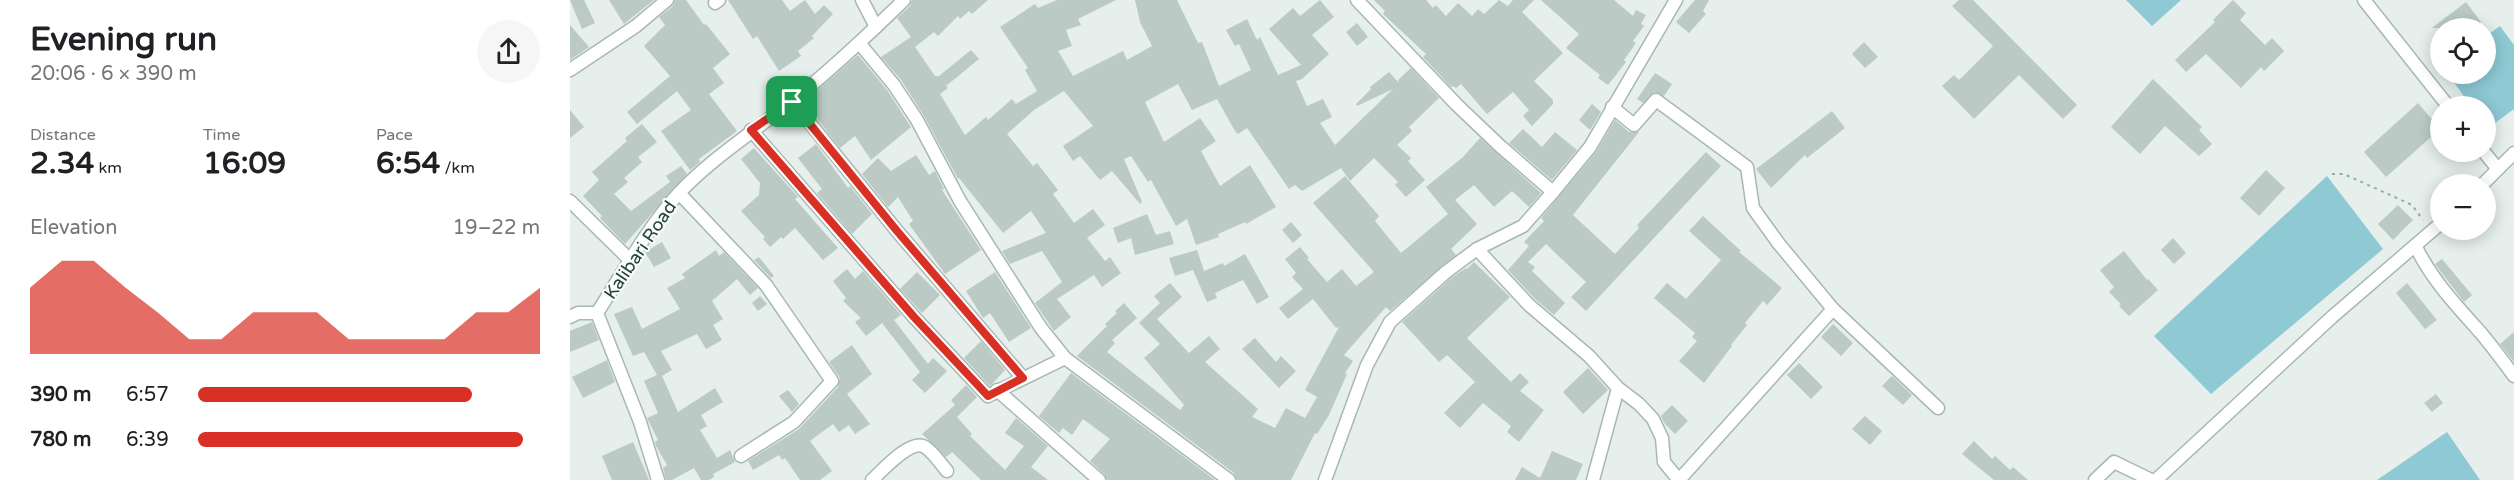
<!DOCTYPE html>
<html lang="en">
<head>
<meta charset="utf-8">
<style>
  body { margin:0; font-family:"Varela Round",sans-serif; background:#f6f6f6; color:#202124; height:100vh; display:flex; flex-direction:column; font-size:22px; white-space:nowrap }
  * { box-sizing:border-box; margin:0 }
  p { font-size:20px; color:#757577 }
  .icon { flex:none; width:33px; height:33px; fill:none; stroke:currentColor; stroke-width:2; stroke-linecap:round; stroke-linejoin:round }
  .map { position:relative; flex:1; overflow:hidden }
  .drawer { display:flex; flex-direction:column; background:#fff; width:570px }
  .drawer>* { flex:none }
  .tools { position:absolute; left:1860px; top:18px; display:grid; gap:12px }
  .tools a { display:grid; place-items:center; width:66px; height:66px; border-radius:50%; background:#fff; box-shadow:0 3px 15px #0003; font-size:30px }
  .pin { position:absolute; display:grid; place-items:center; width:51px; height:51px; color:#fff; margin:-26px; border-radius:12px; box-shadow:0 3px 9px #0006 }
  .round { display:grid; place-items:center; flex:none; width:63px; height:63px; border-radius:32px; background:#f6f6f6 }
  .headline { display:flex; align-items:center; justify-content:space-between; height:102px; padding:0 30px }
  h1 { font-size:33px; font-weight:700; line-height:45px }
  .metrics { display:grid; grid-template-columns:repeat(3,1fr); gap:9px; height:102px; padding:6px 30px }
  .metrics div { display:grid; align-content:center }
  .metrics b { font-size:30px; font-weight:700 }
  .metrics small { font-size:16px; font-weight:400 }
  .metrics p { font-size:16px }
  .chart { height:168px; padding:12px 30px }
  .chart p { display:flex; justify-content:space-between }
  .chart svg { width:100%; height:108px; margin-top:6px; fill:#d93025; opacity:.7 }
  ul { padding:0 30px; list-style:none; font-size:20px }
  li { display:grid; grid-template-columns:96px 72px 1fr; align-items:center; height:45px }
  li i { height:15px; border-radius:8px; background:#d93025 }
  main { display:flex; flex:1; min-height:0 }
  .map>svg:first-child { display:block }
  .water { fill:#8ec9d4 }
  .building { fill:#bbcac4 }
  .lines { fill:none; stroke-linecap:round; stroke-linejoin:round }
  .minor-casing { stroke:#a8b8b2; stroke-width:15 }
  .path { stroke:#86b3a5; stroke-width:2; stroke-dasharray:3 4.5; stroke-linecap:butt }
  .minor { stroke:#fff; stroke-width:12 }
  .route-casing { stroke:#fff; stroke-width:12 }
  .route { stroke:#d93025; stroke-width:8 }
  .labels { text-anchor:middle; stroke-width:4.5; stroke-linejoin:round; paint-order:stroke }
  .street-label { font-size:18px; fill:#24423a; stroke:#f7fbf9 }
</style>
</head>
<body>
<main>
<section class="drawer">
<div class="headline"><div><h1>Evening run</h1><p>20:06 · 6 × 390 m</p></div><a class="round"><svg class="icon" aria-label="share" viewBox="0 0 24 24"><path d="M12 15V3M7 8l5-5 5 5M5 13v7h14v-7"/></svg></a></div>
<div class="metrics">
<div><p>Distance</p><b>2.34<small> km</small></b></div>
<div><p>Time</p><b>16:09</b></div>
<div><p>Pace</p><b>6:54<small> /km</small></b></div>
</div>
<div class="chart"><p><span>Elevation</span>19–22 m</p>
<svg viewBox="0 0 160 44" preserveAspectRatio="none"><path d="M0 44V17L10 6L20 6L30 17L40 27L50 38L60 38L70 27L80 27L90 27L100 38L110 38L120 38L130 38L140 27L150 27L160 17V44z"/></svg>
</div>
<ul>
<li><b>390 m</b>6:57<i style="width:80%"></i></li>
<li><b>780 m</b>6:39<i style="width:95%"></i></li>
</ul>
</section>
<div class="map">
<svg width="1944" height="480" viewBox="0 0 1944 480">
  <rect width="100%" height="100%" fill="#e6efeb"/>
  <!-- water -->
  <g class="water">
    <polygon points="1556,0 1611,0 1582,26"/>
    <polygon points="1930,26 1944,45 1944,109 1917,129 1916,106 1901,106 1878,74 1916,74 1916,36"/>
    <polygon points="1757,176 1813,249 1641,394 1584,336"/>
    <polygon points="1877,432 1910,480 1807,480"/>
  </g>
  <!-- building -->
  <g class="building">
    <polygon points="0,0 14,0 25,23 12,29"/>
    <polygon points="39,0 84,0 54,24"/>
    <polygon points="105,0 116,0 134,25 136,24 160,54 143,68 154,83 139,94 167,131 129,159 130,162 120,170 91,131 121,110 107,91 67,124 57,112 100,76 74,46 95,25 89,17 103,6"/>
    <polygon points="158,0 212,0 220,11 235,0 245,14 254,5 263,14 242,36 244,38 228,51 231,56 209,71 187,36 183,39"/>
    <polygon points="342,0 418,0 402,14 399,11 390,19 388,16 368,36 364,32 345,47 365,76 369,76 401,50 409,59 376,86 378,88 370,94 395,135 416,117 418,120 442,99 446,104 467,91 455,70 458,68 430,27 465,4 468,8 487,0 546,0 508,19 511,25 496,30 502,46 488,51 503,76 553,51 557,60 582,46 570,22 565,0 607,0 628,43 632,42 649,86 681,70 669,44 665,46 656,30 677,19 687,40 690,37 708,75 731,65 699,29 723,8 730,16 750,0 764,17 742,35 759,54 732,79 726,81 737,106 753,99 762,117 750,123 765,145 823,89 787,106 786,104 801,89 800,87 819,72 829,83 828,80 841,68 869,98 839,127 842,131 827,145 841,158 838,161 855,180 836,197 825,185 828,182 804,158 780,181 771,168 732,191 725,185 719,189 677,128 668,134 665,131 647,99 622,110 608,84 575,102 594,142 630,118 646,141 631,151 650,186 680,165 706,207 676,224 675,222 648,234 649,237 626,245 617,219 606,226 581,180 578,182 561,156 554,159 572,202 570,204 542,171 530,180 510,156 503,161 493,146 523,126 494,91 464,110 437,134 463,166 467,163 488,190 483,194 504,223 523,209 535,225 517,238 535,261 540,257 551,273 532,287 524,275 487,299 501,317 484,331 465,303 492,282 472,251 440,264 432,251 476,233 461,211 433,233 389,178 388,179 354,116 331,80 311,57 341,37 327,18 340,6"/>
    <polygon points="804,0 856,0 863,8 866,5 876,16 888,3 902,16 908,9 914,14 929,0 938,6 943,0 964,0 952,12 993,53 964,81 983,100 983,104 962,126 953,116 959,110 943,92 917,114 891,84 886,88 883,86 881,87 853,57 856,54 813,14 815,11"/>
    <polygon points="971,0 1044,0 1063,16 1066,10 1076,15 1071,24 1074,26 1063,41 1066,43 1054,60 1056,62 1038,85 1028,78 1030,75 996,48 1009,34"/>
    <polygon points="1125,0 1139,0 1133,11 1136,14 1119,33 1106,22"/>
    <polygon points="1389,0 1403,0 1507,105 1493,119 1449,75 1404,119 1372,86 1384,75 1389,80 1423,46 1382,6"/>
    <polygon points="1663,0 1676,13 1670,20 1695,45 1702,38 1714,51 1694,71 1691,67 1671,88 1636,54 1616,72 1605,60 1645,22 1643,20"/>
    <polygon points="1896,2 1911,22 1903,28 1862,28"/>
    <polygon points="787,23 798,37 787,46 776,32"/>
    <polygon points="0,25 19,47 0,60"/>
    <polygon points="1294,42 1308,57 1295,68 1282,54"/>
    <polygon points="288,55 317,90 341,127 301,160 285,136 270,148 234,102"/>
    <polygon points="1085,73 1102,84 1094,96 1084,92 1073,103 1067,99"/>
    <polygon points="1583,79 1632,127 1629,130 1642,144 1629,156 1595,126 1570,154 1541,127"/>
    <polygon points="1848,103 1870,129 1816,177 1794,152"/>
    <polygon points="1022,104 1031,112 1020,130 1009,120"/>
    <polygon points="0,110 14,127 0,138"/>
    <polygon points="1262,111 1275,128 1237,158 1235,155 1201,188 1186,169"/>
    <polygon points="1045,120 1059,132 1069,132 1003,215 1045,254 1069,228 1067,225 1136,152 1151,166 1016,311 1001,297 1016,282 976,244 958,262 965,267 962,271 995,303 984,315 965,299 938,270 959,246 954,242 974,221 971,218 1026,152"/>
    <polygon points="72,124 87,142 68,157 72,162 54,178 58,182 44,194 61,211 100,182 96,176 111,166 117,174 55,244 30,218 32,216 13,196 29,180 22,172 57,141 55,138"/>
    <polygon points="953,129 972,147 985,132 1007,150 982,180 939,143"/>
    <polygon points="910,138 971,193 959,207 942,191 924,207 904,185 885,200 907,224 881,249 886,255 820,311 816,307 774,355 783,361 775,373 777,374 759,415 747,434 745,433 721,480 667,480 664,473 507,356 537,326 535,324 547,313 545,311 554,303 567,318 542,340 545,343 537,352 610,410 614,405 574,358 590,344 569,323 590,303 584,296 600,283 612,297 587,319 619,353 639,336 650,349 635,362 688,409 682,417 705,428 716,408 735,418 747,397 735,390 769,327 766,328 743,299 718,319 709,308 733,289 722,277 726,273 715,259 730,247 739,258 737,259 757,282 772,269 786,286 804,272 743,203 775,176 809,216 805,221 831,253 878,214 856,187 893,157"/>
    <polygon points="246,144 278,188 280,186 302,214 282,234 247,193 252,189 228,158"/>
    <polygon points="184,148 228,197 225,199 268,248 253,260 225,228 213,239 211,237 200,247 193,239 195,237 171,211 189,195 190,183 171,159"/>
    <polygon points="346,155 359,175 365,171 374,189 372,190 411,250 375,274 339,224 343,221 328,197 318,207 292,174 308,158 321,171"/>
    <polygon points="1696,170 1715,188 1689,216 1670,198"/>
    <polygon points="1828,205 1843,220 1823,240 1808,224"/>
    <polygon points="577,214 586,235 600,231 604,244 565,255 561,238 548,243 543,228"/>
    <polygon points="1133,216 1171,251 1169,252 1212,288 1197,305 1193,301 1175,323 1177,325 1161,345 1162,346 1134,383 1109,361 1127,341 1122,337 1125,333 1084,298 1097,283 1116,299 1151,260 1119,231"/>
    <polygon points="721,222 732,235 723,243 712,230"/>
    <polygon points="1603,238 1616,253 1604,264 1591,250"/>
    <polygon points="92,242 101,258 84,267 75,252"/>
    <polygon points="146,250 149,256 154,252 188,288 180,295 167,279 142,301 153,319 143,325 152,340 136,349 127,334 91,351 102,370 92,376 108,412 145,388 153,402 131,415 137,426 130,430 147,458 160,450 165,462 143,474 144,477 139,480 131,480 124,468 102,480 96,480 93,468 97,465 86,446 85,442 88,440 77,418 88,413 74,381 87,375 74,352 63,356 44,314 62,307 72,329 110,309 97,288 115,278 112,274"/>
    <polygon points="627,250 634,271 653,263 654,266 675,254 699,297 687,304 673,280 645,293 647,298 637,302 623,270 605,276 599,258"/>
    <polygon points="1554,251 1577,280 1578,279 1588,290 1559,316 1549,306 1551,304 1539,292 1544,287 1530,270"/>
    <polygon points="189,257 204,276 201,278 184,260"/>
    <polygon points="1872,259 1902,295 1894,302 1865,264"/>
    <polygon points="904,262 940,297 897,338 941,382 950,373 959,382 950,391 974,410 949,442 937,432 941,426 913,403 890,428 874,413 905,382 877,355 869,362 832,322 881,278 896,268 897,269"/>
    <polygon points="277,269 285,279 293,271 331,315 324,320 358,364 363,358 377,371 355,393 342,380 350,372 312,323 296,336 285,322 291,318 273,301 276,298 263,281"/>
    <polygon points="347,272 370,295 352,313 330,289"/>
    <polygon points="425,272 461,328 439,342 420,313 413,318 396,291"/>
    <polygon points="1837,283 1867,320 1855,329 1826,293"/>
    <polygon points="190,296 197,304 188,311 182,303"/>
    <polygon points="22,322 29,340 0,352 0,331"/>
    <polygon points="1263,324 1283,343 1271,356 1251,337"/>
    <polygon points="1944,332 1944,362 1930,344"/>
    <polygon points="685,338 706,362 711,356 726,371 709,388 672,349"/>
    <polygon points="411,341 435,370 420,386 394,358"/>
    <polygon points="282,345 302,374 277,394 300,424 285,434 279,425 269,432 263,424 240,441 262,471 250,480 230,480 215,458 212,460 209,455 183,470 178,461 229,429 268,387 270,378 259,362"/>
    <polygon points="37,360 45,382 13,398 2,377"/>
    <polygon points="1229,363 1253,387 1241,399 1217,375"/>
    <polygon points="1018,368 1038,390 1013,414 993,392"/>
    <polygon points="501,373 645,480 537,480 534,474 520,461 540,439 513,419 502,435 493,428 489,433 469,416"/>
    <polygon points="1322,376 1342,395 1333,405 1312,386"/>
    <polygon points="396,385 407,397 387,417 402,434 400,436 435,470 454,446 435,433 446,418 478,446 461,467 478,480 411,480 382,452 376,457 352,434 385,405 381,400"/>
    <polygon points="218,390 229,404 222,412 209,396"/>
    <polygon points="1866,394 1873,403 1862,412 1854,403"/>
    <polygon points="1102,405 1118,421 1105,434 1095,424 1091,416"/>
    <polygon points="1295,416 1312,431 1300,445 1282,429"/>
    <polygon points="1404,441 1422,459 1425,456 1440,470 1443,467 1458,480 1424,480 1392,454"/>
    <polygon points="63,442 79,480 42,480 32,456"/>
    <polygon points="982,451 1013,464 1006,480 945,480 952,467 970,478"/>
  </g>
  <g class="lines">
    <!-- minor casing -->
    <g class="minor-casing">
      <g id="minor">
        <polyline points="292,0 306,27"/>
        <polyline points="787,0 887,105 930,146 983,192"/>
        <polyline points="1794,0 1878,106"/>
        <polyline points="145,3 149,0"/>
        <polyline points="290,44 324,85 347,120 390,201 471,328 495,358 659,480"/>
        <polyline points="0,70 66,26 97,0"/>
        <polyline points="222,101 327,231 453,378"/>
        <polyline points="1042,107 1064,125 1086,100 1177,167 1183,208 1209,244 1263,309 1368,408"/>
        <polyline points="181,130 344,317 418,396 495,358"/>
        <polyline points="1914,152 1927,168"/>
        <polyline points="1913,184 1944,153"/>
        <polyline points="109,193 196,285 262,381 224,422 171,456"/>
        <polyline points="0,201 61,261"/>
        <path d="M1846,247C1862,280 1886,305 1910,332C1922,346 1933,361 1944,376"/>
        <polyline points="907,249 959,305 1019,356 1048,388 1023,480"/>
        <path d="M27,313C53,273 77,228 109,193C142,158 185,131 222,101C262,69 298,35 334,0"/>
        <polyline points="27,313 70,422 88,480"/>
        <polyline points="0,317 8,313 27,313"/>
        <polyline points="1048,388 1069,404 1083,419 1092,438 1094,462 1109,480"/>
        <polyline points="427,390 529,480"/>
        <path d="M302,480C312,471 341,438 355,447C363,452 371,464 377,471"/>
        <polyline points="755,480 797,365 820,322 876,272 907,249 953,226 983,192 1020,147 1106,0"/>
        <polyline points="1109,480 1263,309"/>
        <polyline points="1525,480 1544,462 1581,480"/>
        <polyline points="1586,480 1762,317 1870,224"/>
      </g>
    </g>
    <!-- path -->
    <polyline class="path" points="1762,174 1774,174 1842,205 1853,220"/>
    <!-- minor -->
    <use href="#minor" class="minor"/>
  </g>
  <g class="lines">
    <!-- route casing -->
    <g class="route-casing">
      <polygon id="route" points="222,102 327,231 453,378 418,396 344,317 181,130"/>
    </g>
    <!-- route -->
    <use href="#route" class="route"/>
  </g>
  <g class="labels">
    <!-- street labels -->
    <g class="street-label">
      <text transform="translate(70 250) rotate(-56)" y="6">Kalibari Road</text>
    </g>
  </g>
</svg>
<div class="tools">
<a><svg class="icon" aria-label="locate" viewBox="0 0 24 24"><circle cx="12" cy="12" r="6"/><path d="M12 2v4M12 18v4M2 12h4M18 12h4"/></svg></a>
<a>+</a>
<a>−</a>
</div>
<div class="pin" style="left:222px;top:102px;background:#1e9e55"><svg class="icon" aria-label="arrive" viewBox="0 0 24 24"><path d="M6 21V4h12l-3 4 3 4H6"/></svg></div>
</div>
</main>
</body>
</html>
